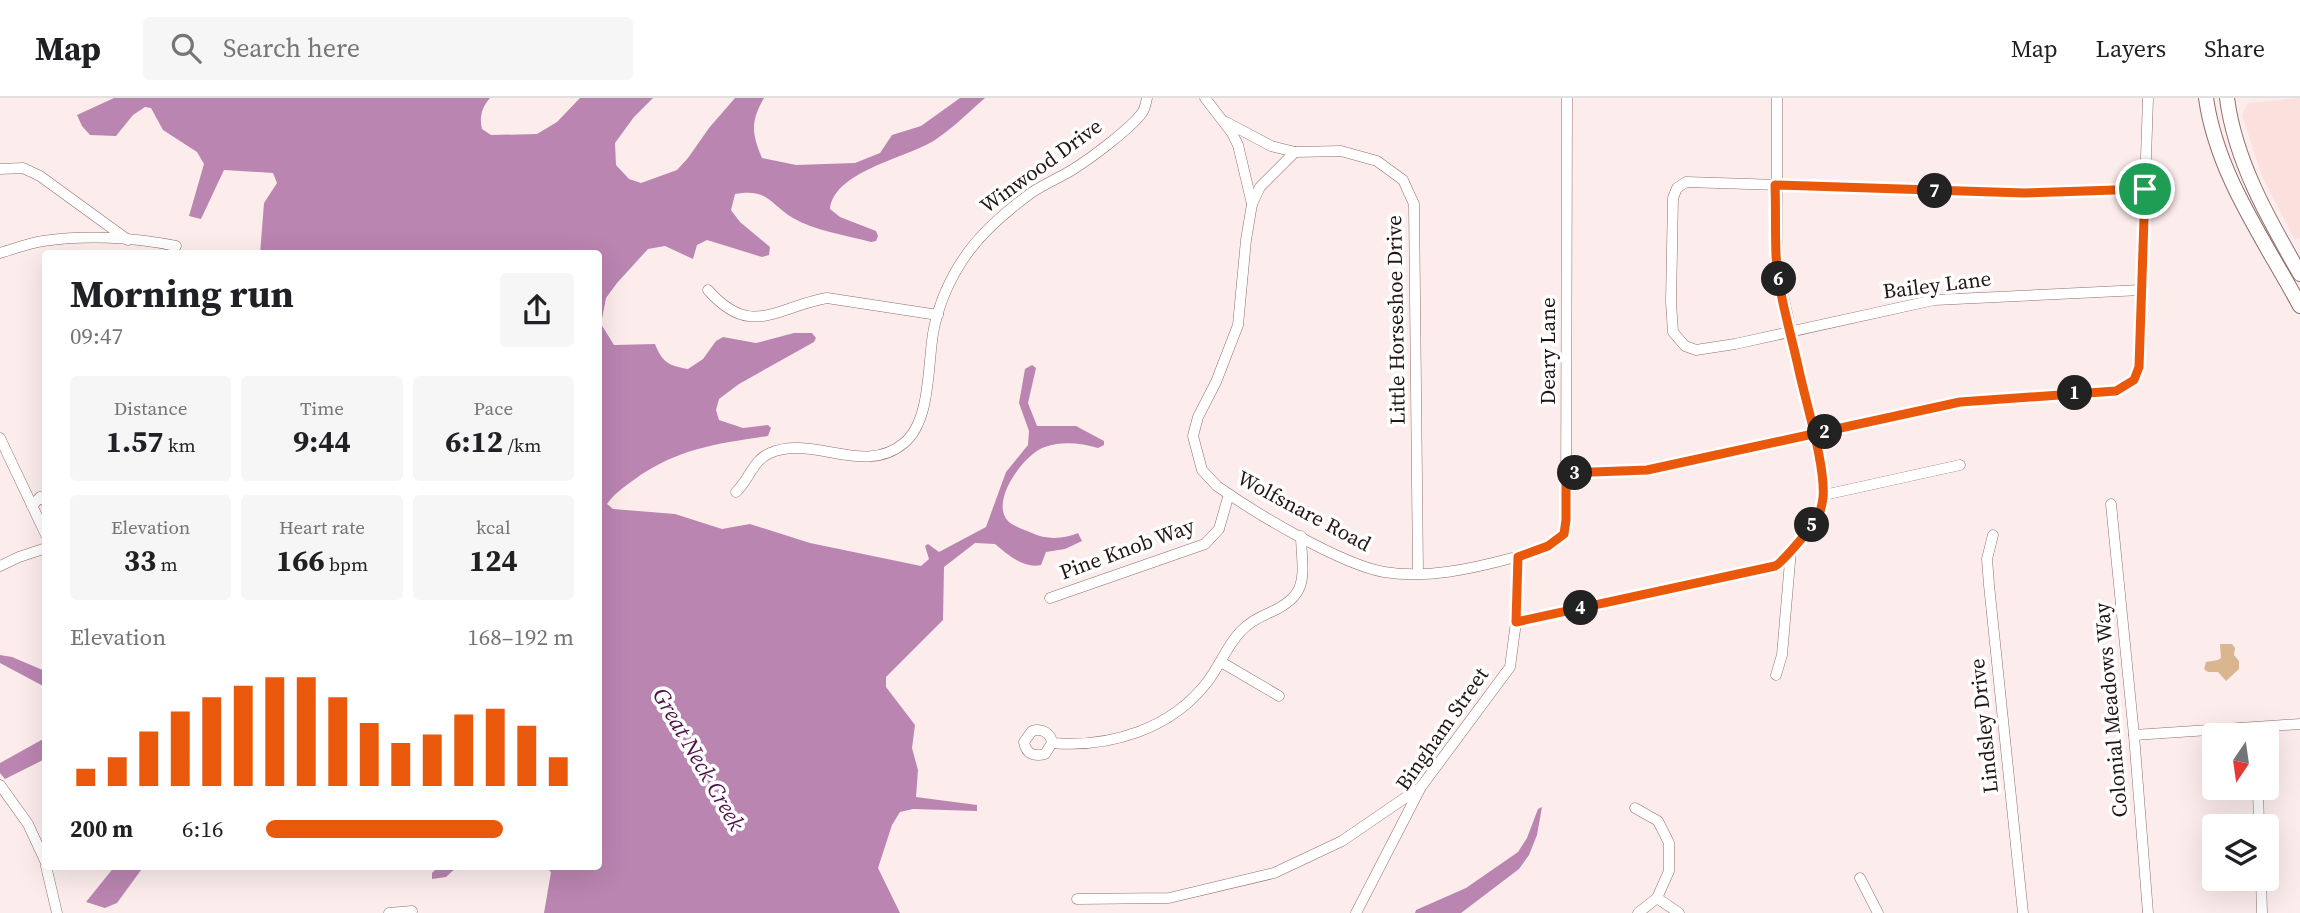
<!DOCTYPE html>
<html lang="en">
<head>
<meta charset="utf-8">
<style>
  body { margin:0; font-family:"Source Serif 4",serif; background:#f6f6f6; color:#202124; height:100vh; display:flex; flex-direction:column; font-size:26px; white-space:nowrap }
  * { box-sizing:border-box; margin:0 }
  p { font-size:23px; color:#757577 }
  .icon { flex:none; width:38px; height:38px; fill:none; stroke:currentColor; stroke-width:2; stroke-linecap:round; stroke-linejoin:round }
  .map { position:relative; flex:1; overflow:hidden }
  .panel { position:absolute; left:42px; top:152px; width:560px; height:620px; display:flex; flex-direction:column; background:#fff; border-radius:7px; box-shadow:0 7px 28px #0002 }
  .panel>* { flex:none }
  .needle { width:46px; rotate:193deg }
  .tools { position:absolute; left:2202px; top:625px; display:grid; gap:14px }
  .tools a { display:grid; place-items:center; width:77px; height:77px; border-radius:7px; background:#fff; box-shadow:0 7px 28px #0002; font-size:35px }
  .pin { position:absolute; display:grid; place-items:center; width:60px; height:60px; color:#fff; margin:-30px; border:4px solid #fff; border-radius:50%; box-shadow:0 2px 7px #0007 }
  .km { position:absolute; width:35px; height:35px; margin:-18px; border-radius:50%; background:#222; color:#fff; font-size:19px; line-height:35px; text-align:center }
  .round { display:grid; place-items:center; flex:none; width:74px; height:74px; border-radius:7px; background:#f6f6f6 }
  .headline { display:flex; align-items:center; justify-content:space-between; height:119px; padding:0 28px }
  h1 { font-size:38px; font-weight:700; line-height:52px }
  .metrics { display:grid; grid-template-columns:repeat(3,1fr); gap:10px; height:119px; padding:7px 28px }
  .metrics div { display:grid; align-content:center; border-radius:7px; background:#f6f6f6; text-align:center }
  .metrics b { font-size:30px; font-weight:700 }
  .metrics small { font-size:19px; font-weight:400 }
  .metrics p { font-size:19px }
  .chart { height:196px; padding:14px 28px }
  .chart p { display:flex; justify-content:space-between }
  .chart svg { width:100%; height:126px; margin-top:7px; stroke:#ea580c; stroke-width:6 }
  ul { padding:0 28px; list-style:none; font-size:23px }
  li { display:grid; grid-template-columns:112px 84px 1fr; align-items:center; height:52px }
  li i { height:18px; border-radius:9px; background:#ea580c }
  header { display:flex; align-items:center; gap:42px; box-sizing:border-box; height:98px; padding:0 35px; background:#fff; border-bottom:2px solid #e0e0e0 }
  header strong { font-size:33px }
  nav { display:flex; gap:38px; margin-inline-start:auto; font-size:24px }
  .search { width:490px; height:63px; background:#f6f6f6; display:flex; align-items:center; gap:18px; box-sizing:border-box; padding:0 24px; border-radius:7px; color:#757577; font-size:26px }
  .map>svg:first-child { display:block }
  .built { fill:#fce0de }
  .green { fill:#dab690 }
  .water { fill:#ba85b1 }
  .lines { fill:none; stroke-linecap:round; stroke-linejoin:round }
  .street-casing { stroke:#906e6d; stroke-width:11 }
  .secondary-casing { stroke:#906e6d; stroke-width:16 }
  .street { stroke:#fff; stroke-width:10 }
  .secondary { stroke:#fff; stroke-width:14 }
  .route-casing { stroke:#fff; stroke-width:14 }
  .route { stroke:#ea580c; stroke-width:9 }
  .labels { text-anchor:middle; stroke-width:7; stroke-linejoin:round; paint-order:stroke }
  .street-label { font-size:21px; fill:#231615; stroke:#fff }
  .water-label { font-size:23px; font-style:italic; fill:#501049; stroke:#fff }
</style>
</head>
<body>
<header>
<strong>Map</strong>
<div class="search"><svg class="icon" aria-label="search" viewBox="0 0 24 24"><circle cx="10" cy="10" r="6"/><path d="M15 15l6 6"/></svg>Search here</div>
<nav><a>Map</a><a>Layers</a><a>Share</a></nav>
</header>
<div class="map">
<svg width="2300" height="815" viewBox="0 0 2300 815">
  <rect width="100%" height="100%" fill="#fcedec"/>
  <!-- built -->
  <polygon class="built" points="2300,0 2300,140 2295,142 2262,78 2242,17 2248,5"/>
  <!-- green -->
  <polygon class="green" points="2220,546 2232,546 2235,550 2234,557 2239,563 2239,571 2226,583 2218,574 2208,574 2204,571 2206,564 2218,562 2221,560"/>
  <!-- water -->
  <g class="water">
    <path d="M114,0H490C482,9 479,19 482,31L491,37L537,36L557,24L580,0H653L634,19L615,45L616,67L629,81L641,85L677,72L688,60L709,30L735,0H764C750,24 752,36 762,60L796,67L855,65L880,55L892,37L921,28L960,0H985C969,14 953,30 935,42C907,60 834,73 830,111L840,119L876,133L878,138L876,143L871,144C846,137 815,133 793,120C769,106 769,90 735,96L731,112L740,124L770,149L769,157L762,159L707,142L697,147L693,161L665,148L648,151L617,185L606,200L601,226L614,247L655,246C662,264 669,268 688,271L703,261L716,243L723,239L756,245L794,235H812L816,240L814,244L739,286L719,301L716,312L719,322L743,330L768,327L771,330L768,338C717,346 679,350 635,381C624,389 615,395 607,406L613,411L675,416L722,431L750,426L810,445L921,468L929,461L925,448L928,446L939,454L986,429L1006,374L1028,347L1029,333L1019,305L1025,271L1032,267L1036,270L1028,305L1037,328H1076L1104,343V347L1098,350C1080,345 1063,343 1045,349C1025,355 989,403 1008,423C1013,428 1025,432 1032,435C1046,442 1065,441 1078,435L1082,443L1065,451L1046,454L1041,467C1024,471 1008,457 995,446L975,445L944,469L943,522L886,579V589L915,627L912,650L918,672L916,699L977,707V713L913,711L900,714L892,727L878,770L900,815H544L551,774L545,768H598V156H260L264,105L277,85L273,75L224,72L201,121L189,118L204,66L197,54L163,32L151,10L145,9L133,17L116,38L90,37L82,28L77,17Z"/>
    <polygon points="0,557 12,559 45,573 45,589 0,565"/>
    <polygon points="45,640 45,661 5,681 0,675 0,665"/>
    <polygon points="1542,709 1537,737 1529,757 1519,771 1461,815 1415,815 1416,812 1466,790 1518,754 1527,740 1538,711"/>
    <polygon points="115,768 144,768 117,805 105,810 86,804"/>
    <polygon points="439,768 458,768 446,779 432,781 432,775"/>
  </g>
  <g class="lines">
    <!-- street casing -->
    <g class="street-casing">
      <g id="street">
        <path d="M1205,0L1232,35L1238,47L1252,106L1246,142L1238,227L1216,284L1198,319L1193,338L1202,372L1217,388C1255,415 1340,466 1384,474C1426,481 1471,471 1512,460C1531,455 1559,450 1566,430L1567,0"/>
        <polyline points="1226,24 1271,48 1295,54 1341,53 1377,63 1403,82 1414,106 1418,475"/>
        <polyline points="0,71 23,70 40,78 128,142"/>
        <polyline points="1252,106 1260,89 1295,54"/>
        <path d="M0,155C14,151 29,145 43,143C85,137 134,139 176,148"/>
        <path d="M708,192C751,241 776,209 827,200L938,217"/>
        <polyline points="2141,192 1934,202 1735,246 1696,252 1685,248 1673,234 1671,204 1673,100 1677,90 1686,84 2024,95 2145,91"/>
        <polyline points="0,340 46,437"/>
        <polyline points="1566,375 1647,372 1960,304 2116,293 2134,282 2139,269 2148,0"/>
        <path d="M736,394C749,382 753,362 770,355C813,336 864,379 904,345C932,322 927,264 934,230C940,202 952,176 969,153C986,130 1008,112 1031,95C1044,86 1059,80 1072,72C1090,61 1130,31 1142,15C1145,11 1146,5 1147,0"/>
        <polyline points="1824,397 1960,367"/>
        <polyline points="2111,406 2134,637 2148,815"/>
        <polyline points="32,408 40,399 46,404"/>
        <polyline points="1993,437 1987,461 1989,487 2023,815"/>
        <polyline points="0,468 19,459 46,450"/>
        <polyline points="1050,500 1205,446 1219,431 1229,396"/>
        <polyline points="1516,524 1775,468 1785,461 1790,454"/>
        <polyline points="1221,564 1279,598"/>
        <polyline points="1776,577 1782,557 1791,452 1814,425 1822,409 1824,392 1820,366 1777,170 1777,0"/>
        <polyline points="2134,637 2300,626"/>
        <path d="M1052,645C1051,635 1042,630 1032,633L1024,644C1026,656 1034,659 1045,656L1052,645C1110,650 1172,631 1208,583C1220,567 1227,548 1240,534C1249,524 1259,519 1271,514C1311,496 1302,476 1301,438"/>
        <polyline points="0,687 28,726 46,765"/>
        <polyline points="2258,690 2259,728"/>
        <polyline points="1635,710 1658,723 1669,745 1669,773 1657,800 1638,815"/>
        <polyline points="46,768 57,815"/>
        <polyline points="1860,780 1878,815"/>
        <polyline points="2261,780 2262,815"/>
        <polyline points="1657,800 1679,815"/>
        <polyline points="1077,801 1169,800 1274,775 1342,743 1418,691"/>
        <polyline points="389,815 412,813"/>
        <polyline points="1356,815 1421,689 1510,569 1516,524 1518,459"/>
      </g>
    </g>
    <!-- secondary casing -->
    <g class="secondary-casing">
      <g id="secondary">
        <path d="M2206,0C2217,77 2264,141 2300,208"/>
        <path d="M2227,0C2235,63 2269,122 2300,176"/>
      </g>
    </g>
    <!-- street -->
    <use href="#street" class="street"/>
    <!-- secondary -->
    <use href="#secondary" class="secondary"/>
  </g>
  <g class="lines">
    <!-- route casing -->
    <g class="route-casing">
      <path id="route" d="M2145,91L2139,269L2134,282L2116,293L1960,304L1647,372L1566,375V422L1564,436L1548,448L1518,459L1516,524L1775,468C1782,465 1813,428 1817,420C1821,414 1822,407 1823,400C1826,368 1805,302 1798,268C1790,232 1778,194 1776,157C1775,134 1776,111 1775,87L2024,95L2145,91"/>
    </g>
    <!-- route -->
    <use href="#route" class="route"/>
  </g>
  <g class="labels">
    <!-- street labels -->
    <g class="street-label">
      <text transform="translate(1041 68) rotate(-36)" y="7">Winwood Drive</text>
      <text transform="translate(1937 187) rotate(-7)" y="7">Bailey Lane</text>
      <text transform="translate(1396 222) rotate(-91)" y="7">Little Horseshoe Drive</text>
      <text transform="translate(1548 253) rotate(-90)" y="7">Deary Lane</text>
      <text transform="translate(1304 413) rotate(28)" y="7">Wolfsnare Road</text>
      <text transform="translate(1127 451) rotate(-20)" y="7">Pine Knob Way</text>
      <text transform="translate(2111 612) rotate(-95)" y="7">Colonial Meadows Way</text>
      <text transform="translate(1984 628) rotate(-96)" y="7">Lindsley Drive</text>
      <text transform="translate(1442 631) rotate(-55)" y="7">Bingham Street</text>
    </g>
    <!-- water labels -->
    <g class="water-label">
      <text transform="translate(699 661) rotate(60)" y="8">Great Neck Creek</text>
    </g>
  </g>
</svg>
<div class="tools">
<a><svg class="needle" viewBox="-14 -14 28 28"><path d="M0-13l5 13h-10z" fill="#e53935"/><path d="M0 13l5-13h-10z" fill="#757577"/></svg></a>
<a><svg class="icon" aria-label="layers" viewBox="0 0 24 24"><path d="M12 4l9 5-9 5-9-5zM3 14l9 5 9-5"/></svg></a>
</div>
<div class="pin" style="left:2145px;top:91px;background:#1e9e55"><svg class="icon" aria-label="arrive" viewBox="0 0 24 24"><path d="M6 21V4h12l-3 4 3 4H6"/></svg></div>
<b class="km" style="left:2075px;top:295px">1</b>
<b class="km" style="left:1825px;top:334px">2</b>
<b class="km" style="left:1575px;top:375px">3</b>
<b class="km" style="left:1581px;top:510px">4</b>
<b class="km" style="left:1812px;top:427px">5</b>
<b class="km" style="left:1779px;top:181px">6</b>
<b class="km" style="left:1935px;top:93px">7</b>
<section class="panel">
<div class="headline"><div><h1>Morning run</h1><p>09:47</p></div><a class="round"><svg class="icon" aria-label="share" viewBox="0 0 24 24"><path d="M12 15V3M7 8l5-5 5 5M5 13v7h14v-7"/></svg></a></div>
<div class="metrics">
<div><p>Distance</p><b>1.57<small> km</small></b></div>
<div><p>Time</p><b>9:44</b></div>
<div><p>Pace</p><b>6:12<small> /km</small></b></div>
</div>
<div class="metrics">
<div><p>Elevation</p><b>33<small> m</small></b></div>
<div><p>Heart rate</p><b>166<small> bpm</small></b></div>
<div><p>kcal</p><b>124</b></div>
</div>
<div class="chart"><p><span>Elevation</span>168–192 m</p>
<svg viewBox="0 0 160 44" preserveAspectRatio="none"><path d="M5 44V38M15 44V34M25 44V25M35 44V18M45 44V13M55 44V9M65 44V6M75 44V6M85 44V13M95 44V22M105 44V29M115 44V26M125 44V19M135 44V17M145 44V23M155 44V34"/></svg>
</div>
<ul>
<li><b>200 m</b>6:16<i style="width:77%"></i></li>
</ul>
</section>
</div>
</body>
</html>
